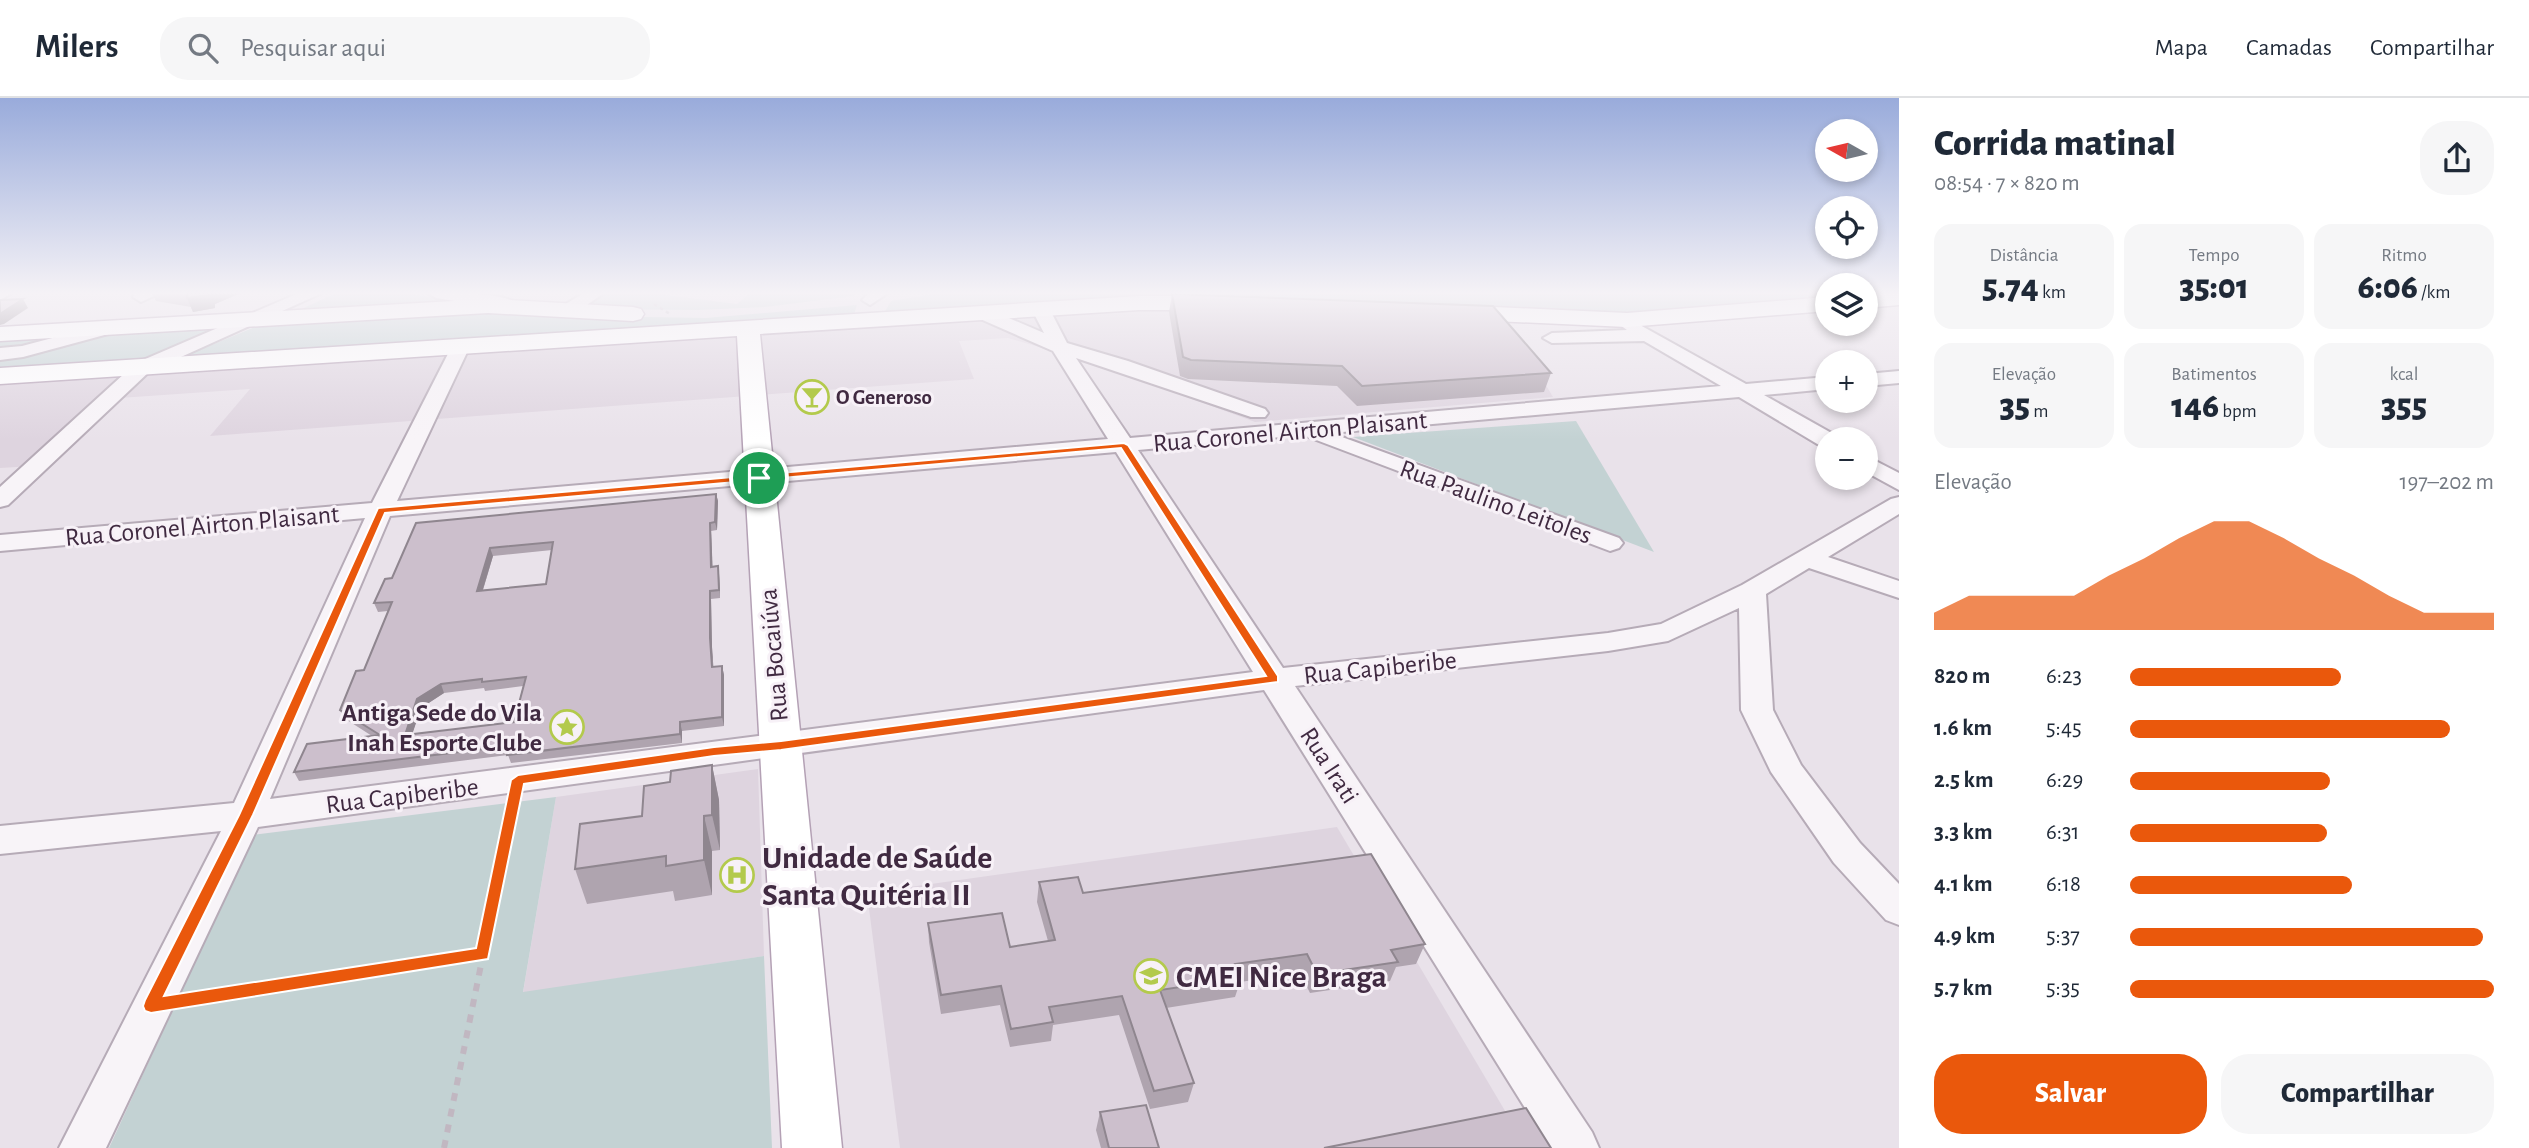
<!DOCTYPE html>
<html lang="pt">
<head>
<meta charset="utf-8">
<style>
  body { margin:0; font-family:"Alegreya Sans",sans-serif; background:#f6f6f7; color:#1f2937; height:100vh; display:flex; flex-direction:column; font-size:26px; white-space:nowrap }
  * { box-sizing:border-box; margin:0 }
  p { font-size:23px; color:#747a83 }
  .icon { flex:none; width:38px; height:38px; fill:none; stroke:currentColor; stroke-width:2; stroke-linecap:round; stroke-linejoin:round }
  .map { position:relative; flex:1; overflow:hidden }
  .details { display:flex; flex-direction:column; background:#fff; width:630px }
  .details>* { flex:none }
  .needle { width:46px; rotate:278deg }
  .tools { position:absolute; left:1815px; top:21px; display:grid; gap:14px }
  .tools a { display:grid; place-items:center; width:63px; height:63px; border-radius:50%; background:#fff; box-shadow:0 4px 10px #0003; font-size:35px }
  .pin { position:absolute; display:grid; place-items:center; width:60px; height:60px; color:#fff; margin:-30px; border:4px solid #fff; border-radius:50%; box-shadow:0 2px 7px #0007 }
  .round { display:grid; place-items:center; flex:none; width:74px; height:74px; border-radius:28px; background:#f6f6f7 }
  .headline { display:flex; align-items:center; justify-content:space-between; height:119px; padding:0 35px }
  h1 { font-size:38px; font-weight:800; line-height:52px }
  .metrics { display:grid; grid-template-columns:repeat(3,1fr); gap:10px; height:119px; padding:7px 35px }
  .metrics div { display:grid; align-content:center; border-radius:18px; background:#f6f6f7; text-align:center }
  .metrics b { font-size:35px; font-weight:800 }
  .metrics small { font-size:19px; font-weight:400 }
  .metrics p { font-size:19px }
  .chart { height:196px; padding:14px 35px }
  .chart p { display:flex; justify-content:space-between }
  .chart svg { width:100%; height:126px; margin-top:7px; fill:#ea580c; opacity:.7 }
  .primary-button { display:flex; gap:14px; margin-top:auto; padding:14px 35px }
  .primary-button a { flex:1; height:80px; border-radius:28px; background:#ea580c; color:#fff; font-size:28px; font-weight:800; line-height:80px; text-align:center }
  .primary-button a+a { background:#f6f6f7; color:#1f2937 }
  ul { padding:0 35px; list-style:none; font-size:23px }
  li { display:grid; grid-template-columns:112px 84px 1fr; align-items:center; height:52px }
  li i { height:18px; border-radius:9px; background:#ea580c }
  header { display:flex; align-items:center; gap:42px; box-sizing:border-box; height:98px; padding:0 35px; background:#fff; border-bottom:2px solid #e0e1e3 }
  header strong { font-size:33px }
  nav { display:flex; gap:38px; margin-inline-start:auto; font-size:24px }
  .search { width:490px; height:63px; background:#f6f6f7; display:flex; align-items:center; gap:18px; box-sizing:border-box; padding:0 24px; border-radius:28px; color:#747a83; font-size:26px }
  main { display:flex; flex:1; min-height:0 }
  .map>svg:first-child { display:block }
  .built { fill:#ded4df }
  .green { fill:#c3d2d3 }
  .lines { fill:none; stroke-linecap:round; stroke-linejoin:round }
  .minor-casing { stroke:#b6abb7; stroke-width:4 }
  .major-casing { stroke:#b4a1b5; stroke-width:3 }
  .path-far2 { stroke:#c1b7c1; stroke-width:2.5; stroke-dasharray:3.5 3.5; stroke-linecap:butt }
  .path-far1 { stroke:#c1b7c1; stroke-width:5; stroke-dasharray:6 6; stroke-linecap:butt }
  .path { stroke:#c1b7c1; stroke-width:6; stroke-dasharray:8 8; stroke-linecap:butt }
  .minor { fill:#f8f4f8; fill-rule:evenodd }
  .major { fill:#fff; fill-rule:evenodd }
  .wall { fill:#afa4af; fill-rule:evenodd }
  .shaded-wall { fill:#8f868f }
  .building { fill:#ccbfcc; stroke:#8f868f; stroke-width:2; fill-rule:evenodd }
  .route { fill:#ea580c; stroke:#fff; stroke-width:2; fill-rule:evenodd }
  .labels { text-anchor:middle; stroke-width:6; stroke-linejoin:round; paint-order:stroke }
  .far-poi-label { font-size:21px; font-weight:bold; fill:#402a41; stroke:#f7f1f7; text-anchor:start }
  .street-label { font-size:26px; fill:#402a41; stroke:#f7f1f7 }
  .poi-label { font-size:26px; font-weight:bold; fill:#402a41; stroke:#f7f1f7; text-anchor:end }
  .near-poi-label { font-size:32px; font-weight:bold; fill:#402a41; stroke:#f7f1f7; text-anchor:start }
</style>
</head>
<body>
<header>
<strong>Milers</strong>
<div class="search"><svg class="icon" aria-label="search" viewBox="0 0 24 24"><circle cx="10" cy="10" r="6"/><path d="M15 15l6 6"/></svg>Pesquisar aqui</div>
<nav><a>Mapa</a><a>Camadas</a><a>Compartilhar</a></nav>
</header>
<main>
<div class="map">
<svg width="1899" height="1050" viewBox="0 0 1899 1050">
  <rect width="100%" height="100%" fill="#e9e2ea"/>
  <!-- built -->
  <g class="built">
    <polygon points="1183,210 1508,224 1553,299 1255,324 1100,267 1008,240 959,243 974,281 210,338 250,291 105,301 33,368 0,370 0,286"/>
    <polygon points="758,671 764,858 523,895 556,699"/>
    <polygon points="1337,729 1527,1050 900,1050 867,795"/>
  </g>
  <!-- green -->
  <g class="green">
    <polygon points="336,195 403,195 475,205 293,215"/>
    <polygon points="607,195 650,195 737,206 750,195 856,195 854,198 765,209 698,212 581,211"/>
    <polygon points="940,195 1827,195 1827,202 1582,218 1131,198 884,215 891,203"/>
    <polygon points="857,207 854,216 789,221 183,259 267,224 510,210 582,218 706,220"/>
    <polygon points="246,223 137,264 0,273 0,237"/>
    <polygon points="1576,323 1654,454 1353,339"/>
    <polygon points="556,699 523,894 764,858 772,1050 109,1050 253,737"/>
  </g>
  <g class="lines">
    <!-- minor casing -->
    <g class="minor-casing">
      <g id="minor">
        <polygon points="0,195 12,195 0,202"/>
        <polygon points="135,195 160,195 141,204 133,199"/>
        <polygon points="299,195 322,195 150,273 8,407 0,409 0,389 136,265"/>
        <path d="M428,195C448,195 505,193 519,207L510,212L436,200Z"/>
        <polygon points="584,195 604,195 571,218 559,218 556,214 559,210"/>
        <polygon points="869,195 888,195 870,207 862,202"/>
        <path d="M1041,207L1050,212L1067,245L1128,263L1265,311L1268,315L1265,319H1251L1076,260L1130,340L1721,288L1644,243L1552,245L1543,240L1552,235L1627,232L1613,222L1622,217L1746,286L1827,279V291L1764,297L1835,337L1837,341H1827V349L1819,347L1739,299L1331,335L1619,440L1623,445L1619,450L1610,453L1303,337L1138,352L1283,570L1608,535L1661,526L1742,487L1891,401L1899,399V416L1828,459L1899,483V500L1809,470L1766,496L1773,612L1801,667L1860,745L1899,786V827L1886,822L1834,765L1771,674L1741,612L1739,510L1668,543L1608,553L1295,588L1592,1034L1599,1050H1550L1264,592L258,729L106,1050H59L221,733L0,756V728L234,705L365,420L0,453V437L372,405L452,248L461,242L470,248L397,403L1108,341L1053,253L978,220L975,216L978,212H990L1044,235L1032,212ZM1116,354L1253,574L270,701L390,418Z"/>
        <polygon points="117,223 126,228 123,232 23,259 0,262 0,250 22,248"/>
        <polygon points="1899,273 1899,285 1866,288 1866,276"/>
        <polygon points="1866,358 1899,375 1899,392 1866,374"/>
      </g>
    </g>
    <!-- major casing -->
    <g class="major-casing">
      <g id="major">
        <polygon points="1899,195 1899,207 1866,210 1866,196"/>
        <polygon points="1139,198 1222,198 1230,200 1233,205 1230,210 1222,212 1139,212 760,236 842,1050 782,1050 737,238 0,286 0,270"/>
        <polygon points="1827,199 1827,213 1627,229 1451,221 1443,219 1440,214 1443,209 1451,207 1627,215"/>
        <polygon points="488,201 633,209 641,211 644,216 641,221 633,223 488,215 0,243 0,229"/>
      </g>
    </g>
    <!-- path-far2 -->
    <polyline class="path-far2" points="654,206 670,216"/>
    <!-- path-far1 -->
    <polyline class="path-far1" points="504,750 513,707"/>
    <!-- path -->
    <g class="path">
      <polyline points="189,902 483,856"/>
      <polyline points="444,1050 505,748"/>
    </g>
    <!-- minor -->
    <use href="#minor" class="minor"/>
    <!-- major -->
    <use href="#major" class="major"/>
  </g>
  <!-- wall -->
  <g class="wall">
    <polygon points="152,195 241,195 215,206 215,210 193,214 191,209 156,203"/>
    <polygon points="1172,196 1551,275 1544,294 1357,308 1337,288 1188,281 1180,278 1169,214"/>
    <path d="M716,396L718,403L717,432L711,433L712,468H718L719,476L720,500L711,501L712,549L713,569L722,568L724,577V628L682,633V645L511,665L508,657L299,683L294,674L372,638L344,620L340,612L364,572L388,513L378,514L374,505L392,480L416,425ZM552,452L546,486L483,492L493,458ZM523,588L514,624L412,636L421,610L444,595L484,590L485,593Z"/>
    <polygon points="712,667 719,702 720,752 712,753 712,797 675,803 673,793 587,806 575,771 642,718 670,684"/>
    <polygon points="1039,784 1083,795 1425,846 1416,866 1396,869 1390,883 1310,895 1300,875 1240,884 1235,899 1166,910 1194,985 1188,1004 1150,1011 1119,917 1053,927 1051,943 1010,949 1000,907 941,916 929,844 928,825 1010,849 1048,843 1037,804"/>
    <polygon points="1100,1014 1159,1050 1101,1050 1096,1032"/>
  </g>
  <!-- shaded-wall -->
  <g class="shaded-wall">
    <polygon points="209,195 241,195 215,206 215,210 193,214 187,200"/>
    <polygon points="23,201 28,210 4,226 0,227 0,216"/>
    <polygon points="716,396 718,403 717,432 715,424"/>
    <polygon points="710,425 711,433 713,477 711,469"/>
    <polygon points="490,450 493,458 480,501 477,493"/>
    <polygon points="718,468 719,476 720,500 719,492"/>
    <polygon points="710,493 711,501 712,549 714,578 710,540"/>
    <polygon points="722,568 724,577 724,628 722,619"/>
    <polygon points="441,586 444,595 421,610 409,646 405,637 417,601"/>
    <polygon points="680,624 682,633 682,645 680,636"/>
    <polygon points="712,667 719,702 720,752 712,717"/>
    <polygon points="704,718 712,753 712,797 704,762"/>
  </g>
  <!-- building -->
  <g class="building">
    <polygon points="186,195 209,195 209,197 187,200 187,195"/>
    <polygon points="1172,196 1493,208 1551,275 1362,288 1342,268 1191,262 1183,259"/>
    <polygon points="23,201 0,216 0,202"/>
    <path d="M716,396L715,424L710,425L711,469L718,468L719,492L710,493V540L712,569L722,568V619L680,624V636L507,657L509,648L294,674L307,646L380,637L340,612L356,573L364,572L392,504L374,505L385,481L392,480L416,425ZM553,444L546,486L477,493L490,450ZM526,579L514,624L405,637L417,601L441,586L482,581V584Z"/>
    <polygon points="712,667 712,717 704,718 704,762 666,768 666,758 575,771 580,726 642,718 644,688 670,684 671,673"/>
    <polygon points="1371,756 1425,846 1391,852 1398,864 1317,876 1307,856 1235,866 1241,880 1160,892 1194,985 1154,993 1122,898 1049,909 1053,924 1011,931 1001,888 941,897 928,825 1002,815 1010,849 1055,842 1039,784 1078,779 1083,795"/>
    <polygon points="1146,1007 1159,1050 1109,1050 1100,1014"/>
    <polygon points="1526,1010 1551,1050 1324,1050"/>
  </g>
  <!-- sky -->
  <linearGradient id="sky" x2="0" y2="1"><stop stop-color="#99abdb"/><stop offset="0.57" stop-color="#f5f2f6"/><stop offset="1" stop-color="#f5f2f6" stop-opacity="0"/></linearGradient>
  <rect width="1899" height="342" fill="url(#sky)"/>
  <!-- route -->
  <path class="route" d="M1124,345L1128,347L1278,578V584L781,652L714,658L524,686L488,861L151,915L145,913L143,908L145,902L239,717L378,410ZM1121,350L1266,578L781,643L714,649L518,677L511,682L476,850L164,898L253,717L385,415Z"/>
  <!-- icons -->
  <defs>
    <g id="bar-ring" transform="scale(1.75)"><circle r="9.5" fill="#f7f1f7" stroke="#b3ca4c" stroke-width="1.5"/><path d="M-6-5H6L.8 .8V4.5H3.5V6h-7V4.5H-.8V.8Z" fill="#b3ca4c"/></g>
    <g id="sight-ring" transform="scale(1.75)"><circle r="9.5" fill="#f7f1f7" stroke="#b3ca4c" stroke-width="1.5"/><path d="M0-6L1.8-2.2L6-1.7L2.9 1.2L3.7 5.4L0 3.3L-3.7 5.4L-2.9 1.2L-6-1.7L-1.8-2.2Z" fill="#b3ca4c"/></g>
    <g id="hospital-ring" transform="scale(1.75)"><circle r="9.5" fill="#f7f1f7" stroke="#b3ca4c" stroke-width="1.5"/><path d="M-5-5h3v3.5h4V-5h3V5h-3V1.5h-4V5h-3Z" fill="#b3ca4c"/></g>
    <g id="school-ring" transform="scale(1.75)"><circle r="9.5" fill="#f7f1f7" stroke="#b3ca4c" stroke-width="1.5"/><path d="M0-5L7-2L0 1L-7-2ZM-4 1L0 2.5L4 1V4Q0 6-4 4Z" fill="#b3ca4c"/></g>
  </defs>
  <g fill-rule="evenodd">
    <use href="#bar-ring" x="812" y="299"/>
    <use href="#sight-ring" x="567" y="629"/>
    <use href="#hospital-ring" x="737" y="777"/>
    <use href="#school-ring" x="1151" y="878"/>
  </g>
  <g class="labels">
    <!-- far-poi labels -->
    <g class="far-poi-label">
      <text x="836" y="306">O Generoso</text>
    </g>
    <!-- street labels -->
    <g class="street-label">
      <text transform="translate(1290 333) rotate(-5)" y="9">Rua Coronel Airton Plaisant</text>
      <text transform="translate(1496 403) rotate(20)" y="9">Rua Paulino Leitoles</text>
      <text transform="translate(202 427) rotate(-5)" y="9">Rua Coronel Airton Plaisant</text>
      <text transform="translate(773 557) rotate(-95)" y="9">Rua Bocaiúva</text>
      <text transform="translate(1380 569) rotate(-6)" y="9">Rua Capiberibe</text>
      <text transform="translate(1330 667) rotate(57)" y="9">Rua Irati</text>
      <text transform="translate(402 697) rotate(-7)" y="9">Rua Capiberibe</text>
    </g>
    <!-- poi labels -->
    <g class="poi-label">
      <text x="542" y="623">Antiga Sede do Vila<tspan x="542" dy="30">Inah Esporte Clube</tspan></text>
    </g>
    <!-- near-poi labels -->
    <g class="near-poi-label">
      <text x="762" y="770">Unidade de Saúde<tspan x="762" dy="37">Santa Quitéria II</tspan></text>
      <text x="1176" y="889">CMEI Nice Braga</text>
    </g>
  </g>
</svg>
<div class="tools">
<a><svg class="needle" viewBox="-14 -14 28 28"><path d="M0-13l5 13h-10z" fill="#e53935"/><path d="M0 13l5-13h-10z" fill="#747a83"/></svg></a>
<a><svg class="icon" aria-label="locate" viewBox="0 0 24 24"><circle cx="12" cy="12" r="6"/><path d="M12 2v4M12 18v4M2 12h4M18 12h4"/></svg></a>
<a><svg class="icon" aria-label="layers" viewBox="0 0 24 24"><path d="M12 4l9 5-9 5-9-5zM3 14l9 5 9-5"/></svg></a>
<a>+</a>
<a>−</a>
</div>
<div class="pin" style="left:759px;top:380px;background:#1e9e55"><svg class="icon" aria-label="arrive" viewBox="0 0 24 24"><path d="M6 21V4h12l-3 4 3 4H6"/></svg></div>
</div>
<section class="details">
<div class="headline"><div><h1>Corrida matinal</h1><p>08:54 · 7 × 820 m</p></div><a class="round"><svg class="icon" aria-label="share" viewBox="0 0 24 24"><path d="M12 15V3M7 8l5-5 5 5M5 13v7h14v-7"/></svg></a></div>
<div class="metrics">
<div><p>Distância</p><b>5.74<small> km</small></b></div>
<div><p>Tempo</p><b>35:01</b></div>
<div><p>Ritmo</p><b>6:06<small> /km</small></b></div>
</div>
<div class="metrics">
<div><p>Elevação</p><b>35<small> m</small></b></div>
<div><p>Batimentos</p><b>146<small> bpm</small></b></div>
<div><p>kcal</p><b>355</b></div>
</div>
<div class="chart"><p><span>Elevação</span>197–202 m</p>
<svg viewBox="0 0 160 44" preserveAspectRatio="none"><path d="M0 44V38L10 32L20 32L30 32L40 32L50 25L60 19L70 12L80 6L90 6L100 12L110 19L120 25L130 32L140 38L150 38L160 38V44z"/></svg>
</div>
<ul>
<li><b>820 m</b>6:23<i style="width:58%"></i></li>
<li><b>1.6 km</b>5:45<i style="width:88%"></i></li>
<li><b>2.5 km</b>6:29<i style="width:55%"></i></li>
<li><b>3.3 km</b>6:31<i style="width:54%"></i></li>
<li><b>4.1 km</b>6:18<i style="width:61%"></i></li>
<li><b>4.9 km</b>5:37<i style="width:97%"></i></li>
<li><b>5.7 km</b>5:35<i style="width:100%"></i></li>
</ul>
<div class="primary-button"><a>Salvar</a><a>Compartilhar</a></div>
</section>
</main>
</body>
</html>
